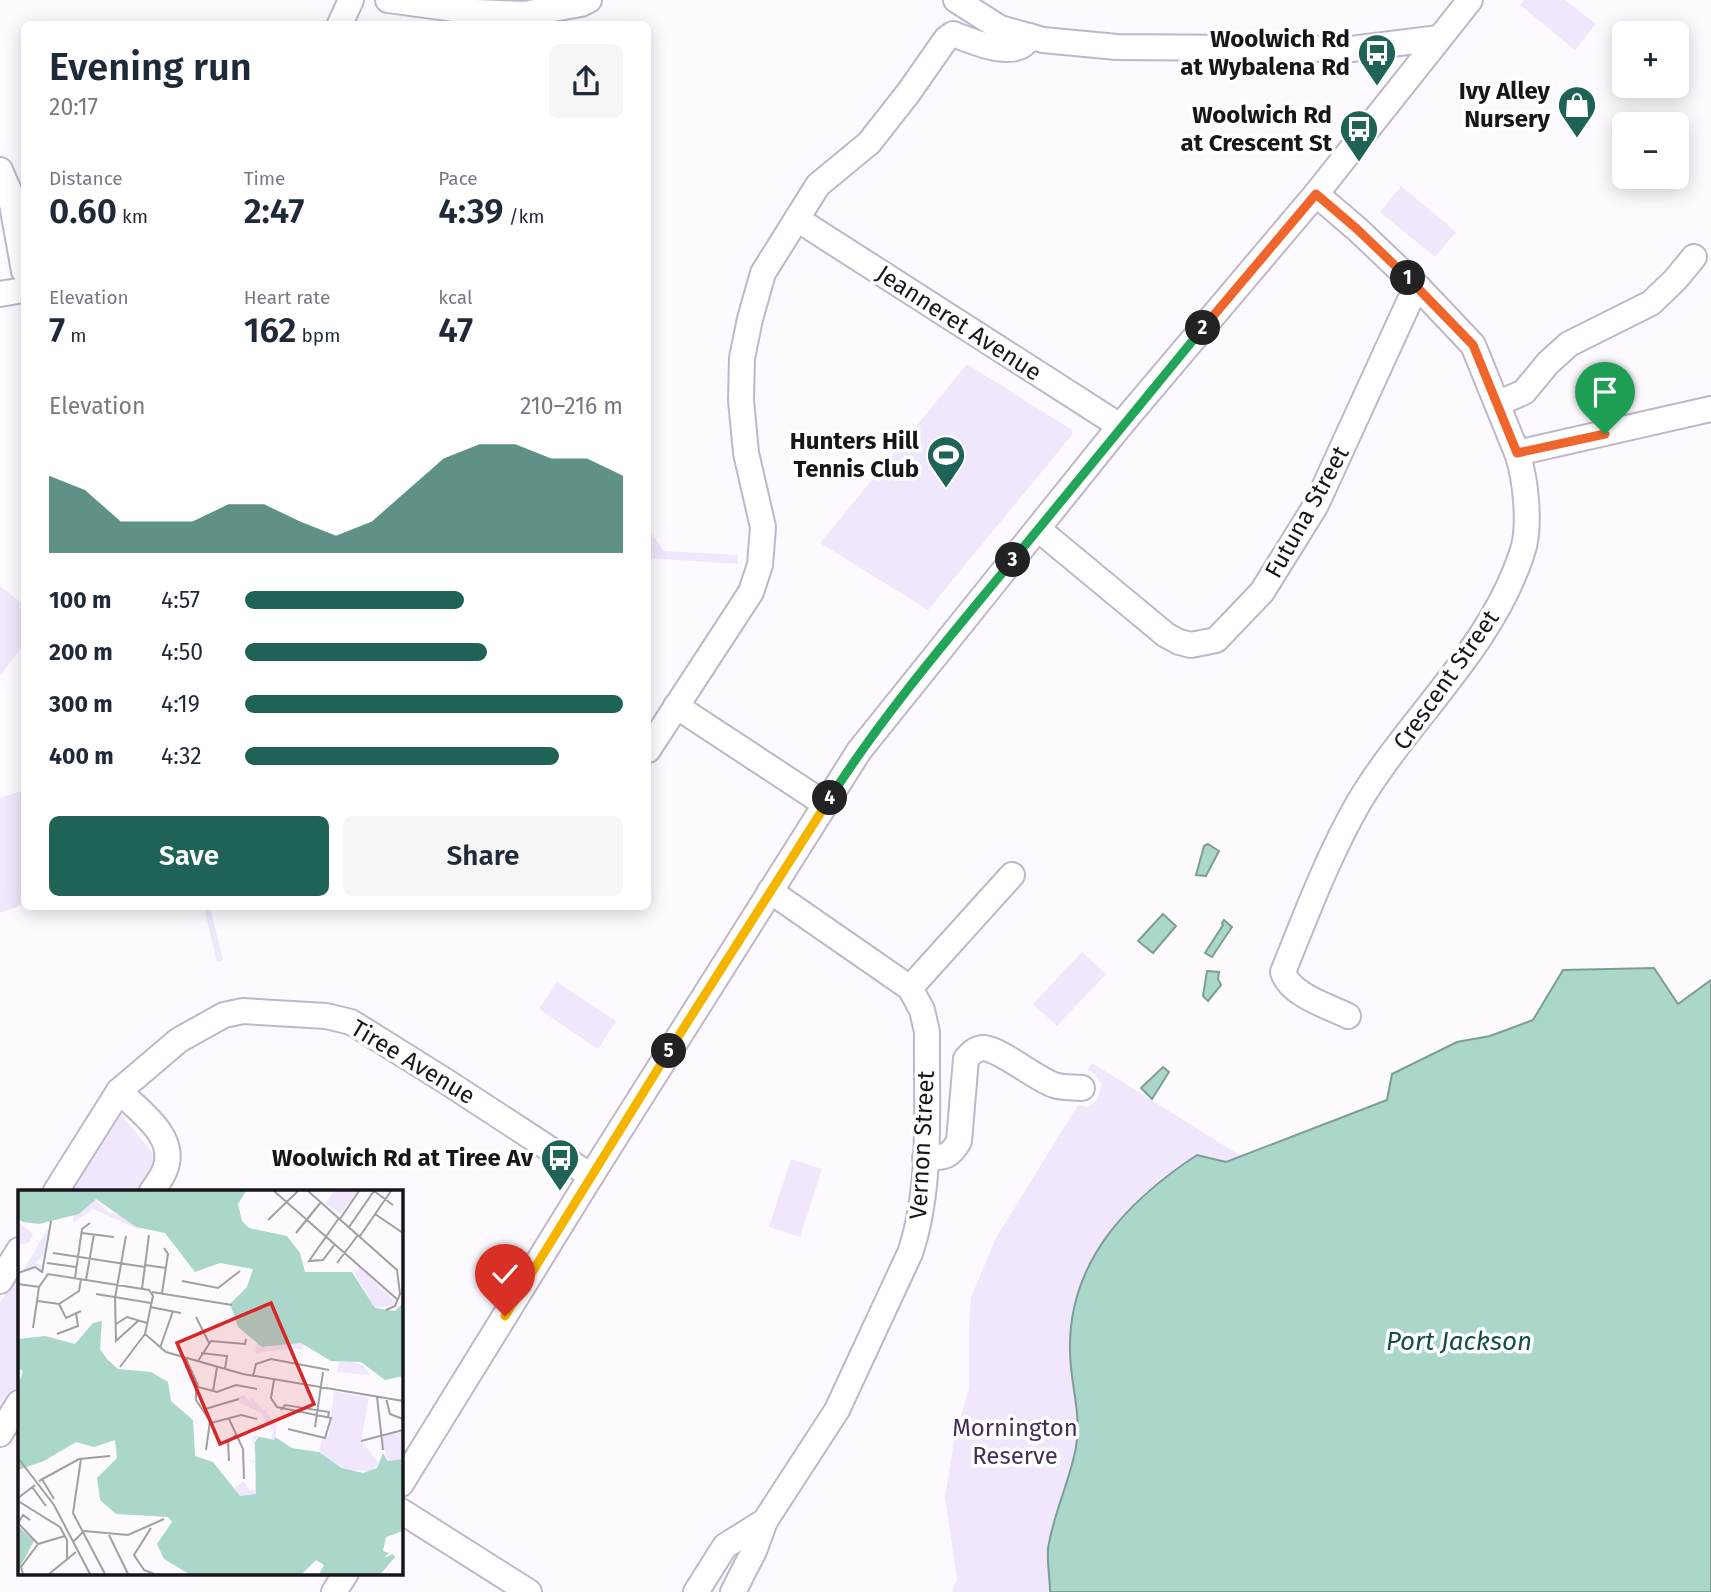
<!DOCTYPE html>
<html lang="en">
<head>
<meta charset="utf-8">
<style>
  body { margin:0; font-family:"Fira Sans",sans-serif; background:#f6f6f7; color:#1f2937; height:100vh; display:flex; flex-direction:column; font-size:26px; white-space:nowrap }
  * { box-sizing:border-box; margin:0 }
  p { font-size:23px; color:#747a83 }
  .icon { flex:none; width:38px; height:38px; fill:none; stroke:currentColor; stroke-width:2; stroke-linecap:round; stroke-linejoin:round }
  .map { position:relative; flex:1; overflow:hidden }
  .drawer { position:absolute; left:21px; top:21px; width:630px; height:889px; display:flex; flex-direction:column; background:#fff; border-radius:10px; box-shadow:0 4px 18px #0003 }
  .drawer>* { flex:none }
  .controls { position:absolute; left:1612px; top:21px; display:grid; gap:14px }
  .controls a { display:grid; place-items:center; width:77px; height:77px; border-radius:10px; background:#fff; box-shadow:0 4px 18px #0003; font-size:35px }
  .pin { position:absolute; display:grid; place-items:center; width:60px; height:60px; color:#fff; margin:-72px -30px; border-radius:50% 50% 50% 0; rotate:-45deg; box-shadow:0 0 7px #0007 }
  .pin .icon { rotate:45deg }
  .km { position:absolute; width:35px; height:35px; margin:-18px; border-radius:50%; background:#222; color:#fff; font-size:19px; line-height:35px; text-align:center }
  .round { display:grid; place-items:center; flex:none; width:74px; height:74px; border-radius:10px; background:#f6f6f7 }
  .headline { display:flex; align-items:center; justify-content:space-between; height:119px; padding:0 28px }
  h1 { font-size:38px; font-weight:600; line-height:52px }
  .stats { display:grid; grid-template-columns:repeat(3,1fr); gap:10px; height:119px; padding:7px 28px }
  .stats div { display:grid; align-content:center }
  .stats b { font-size:35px; font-weight:600 }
  .stats small { font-size:19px; font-weight:400 }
  .stats p { font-size:19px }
  .chart { height:196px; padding:14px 28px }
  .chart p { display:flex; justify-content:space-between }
  .chart svg { width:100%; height:126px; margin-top:7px; fill:#1e6355; opacity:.7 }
  .cta { display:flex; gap:14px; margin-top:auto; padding:14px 28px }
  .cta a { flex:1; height:80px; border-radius:10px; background:#1e6355; color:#fff; font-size:28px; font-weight:600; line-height:80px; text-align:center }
  .cta a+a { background:#f6f6f7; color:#1f2937 }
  ul { padding:0 28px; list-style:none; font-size:23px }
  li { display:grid; grid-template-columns:112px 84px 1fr; align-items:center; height:52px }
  li i { height:18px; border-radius:9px; background:#1e6355 }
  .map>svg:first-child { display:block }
  .green { fill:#f1e7fc }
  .water { fill:#aad7ca; stroke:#7e9d96; stroke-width:2 }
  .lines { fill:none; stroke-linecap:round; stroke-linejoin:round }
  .minor-casing { stroke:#c0b6ca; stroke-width:28 }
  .minor { stroke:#fff; stroke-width:24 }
  .split-1-casing { stroke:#fff; stroke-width:14 }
  .split-2-casing { stroke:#fff; stroke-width:14 }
  .split-3-casing { stroke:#fff; stroke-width:14 }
  .split-4-casing { stroke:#fff; stroke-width:14 }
  .split-5-casing { stroke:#fff; stroke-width:14 }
  .split-6-casing { stroke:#fff; stroke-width:14 }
  .split-1 { stroke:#f0652b; stroke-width:9 }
  .split-2 { stroke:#f0652b; stroke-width:9 }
  .split-3 { stroke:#22a559; stroke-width:9 }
  .split-4 { stroke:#22a559; stroke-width:9 }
  .split-5 { stroke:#f5b400; stroke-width:9 }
  .split-6 { stroke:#f5b400; stroke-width:9 }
  .labels { text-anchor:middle; stroke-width:7; stroke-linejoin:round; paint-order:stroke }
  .poi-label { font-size:24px; font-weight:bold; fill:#19151c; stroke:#fff; text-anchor:end }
  .street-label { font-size:24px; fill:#19151c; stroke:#fff }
  .park-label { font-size:24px; fill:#452d5a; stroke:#fff }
  .water-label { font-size:26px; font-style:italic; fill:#124f43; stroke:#fff }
  .inset-river { fill:none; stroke:#aad7ca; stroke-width:3.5 }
  .inset-road { fill:none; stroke:#a19ea4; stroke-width:2 }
  .view { fill:#d62828; fill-opacity:0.15; stroke:#d62828; stroke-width:3.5 }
  .inset-edge { fill:none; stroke:#19151c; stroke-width:3.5 }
</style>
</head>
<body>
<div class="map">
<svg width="1711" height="1592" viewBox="0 0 1711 1592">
  <rect width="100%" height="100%" fill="#fcfafe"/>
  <!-- green -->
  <g class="green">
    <polygon points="1524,0 1565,0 1596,24 1575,50 1520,5"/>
    <polygon points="1401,186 1456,232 1435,257 1380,212"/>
    <polygon points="967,364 1072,430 1072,435 928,610 820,543"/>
    <polygon points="648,528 664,551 738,555 738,564 648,558"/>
    <polygon points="0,586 24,605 24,644 0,676"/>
    <polygon points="24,790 24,904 0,913 0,798"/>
    <polygon points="204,907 210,907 223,960 217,962"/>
    <polygon points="1082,952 1106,974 1057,1026 1033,1004"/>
    <polygon points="557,982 616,1021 598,1049 539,1009"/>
    <path d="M1092,1063L1241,1156C1236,1158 1231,1161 1226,1162C1213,1164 1195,1157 1184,1164C1120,1203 1073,1269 1070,1346C1069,1378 1079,1407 1077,1441C1074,1478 1053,1513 1048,1549C1047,1563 1050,1578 1050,1592H952L957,1579L945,1497L955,1435L969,1389V1328L971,1297L997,1236L1078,1105L1088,1107C1098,1101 1100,1095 1101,1084L1095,1074L1088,1070Z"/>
    <polygon points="119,1112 160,1162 142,1191 69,1191"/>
    <polygon points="791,1159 822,1169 800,1237 769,1227"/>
    <polygon points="19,1272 19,1387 0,1418 0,1303"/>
  </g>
  <!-- water -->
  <g class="water">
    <polygon points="1208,844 1219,851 1206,876 1196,875 1204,846"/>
    <polygon points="1163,914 1176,926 1153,953 1138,941"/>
    <polygon points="1224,920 1232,927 1212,957 1205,953 1223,925 1222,923"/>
    <path d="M1654,968L1678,1004L1711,980V1592H1050C1050,1578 1047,1563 1048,1549C1053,1514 1070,1481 1076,1447C1082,1414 1070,1383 1070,1351C1068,1262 1127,1201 1197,1155L1226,1162L1387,1100L1392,1074L1457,1042L1490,1036L1533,1020L1563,970Z"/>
    <polygon points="1207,971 1219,972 1218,979 1221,985 1208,1001 1203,996"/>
    <polygon points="1163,1067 1169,1072 1152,1099 1141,1088"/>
  </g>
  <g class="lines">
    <!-- minor casing -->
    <g class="minor-casing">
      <g id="minor">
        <polyline points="388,0 477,12 524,14 581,4 589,0"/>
        <polyline points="956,0 1000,28 1043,40 1117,47 1351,49 1439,38"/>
        <polyline points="340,24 351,0"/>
        <polyline points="0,170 10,193 24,271"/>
        <path d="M1316,194L1357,229L1419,288L1473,345L1517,453C1526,479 1531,528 1522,553C1490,650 1410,717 1359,802C1328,856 1306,915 1283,972C1290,995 1328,1006 1348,1016"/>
        <polyline points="797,219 1120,426"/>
        <polyline points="0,294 24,290"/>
        <polyline points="1497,404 1524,392 1548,363 1569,344 1651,303 1675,280 1694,257"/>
        <polyline points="1517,453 1711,409"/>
        <polyline points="1038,529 1166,635 1179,642 1191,645 1216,640 1262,592 1316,505 1409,302 1419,288"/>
        <polyline points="676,706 825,804"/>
        <path d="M648,750L751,592L760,565L763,527L746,453L741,400L742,358L750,319L763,273L818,185L869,143L909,92L946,39L953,34C973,41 1017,63 1030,36"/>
        <polyline points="910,988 1012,875"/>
        <path d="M119,1091C140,1112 180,1138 164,1172C161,1179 156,1185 152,1191"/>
        <path d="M925,1158C943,1157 950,1158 959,1141L966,1059C971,1053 976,1048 984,1048C1002,1050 1034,1078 1054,1085C1062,1088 1073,1087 1082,1088"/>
        <polyline points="56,1191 119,1091 179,1040 224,1015 243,1011 326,1016 351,1022 447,1082 591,1176"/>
        <polyline points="0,1281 19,1250"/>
        <polyline points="0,1434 19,1403"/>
        <polyline points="401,1484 591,1176 859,751 1120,426 1316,194 1470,0"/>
        <polyline points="401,1511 529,1592"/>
        <polyline points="334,1592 346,1573"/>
        <path d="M696,1592L725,1546L765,1521L837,1410L910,1253C933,1186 926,1103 927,1032L922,1010L910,988L770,891"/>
        <polyline points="733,1592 754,1551 765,1521"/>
      </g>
    </g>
    <!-- minor -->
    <use href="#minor" class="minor"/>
  </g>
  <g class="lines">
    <!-- split-1 casing -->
    <g class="split-1-casing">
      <polyline id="split-1" points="1408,278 1473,345 1517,453 1605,434"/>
    </g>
    <!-- split-2 casing -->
    <g class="split-2-casing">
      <polyline id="split-2" points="1203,328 1316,194 1357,229 1408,278"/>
    </g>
    <!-- split-3 casing -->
    <g class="split-3-casing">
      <polyline id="split-3" points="1013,560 1203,328"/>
    </g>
    <!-- split-4 casing -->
    <g class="split-4-casing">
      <path id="split-4" d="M830,798C884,713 949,638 1013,560"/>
    </g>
    <!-- split-5 casing -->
    <g class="split-5-casing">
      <polyline id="split-5" points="669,1051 830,798"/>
    </g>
    <!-- split-6 casing -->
    <g class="split-6-casing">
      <polyline id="split-6" points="505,1316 669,1051"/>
    </g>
    <!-- split-1 -->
    <use href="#split-1" class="split-1"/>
    <!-- split-2 -->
    <use href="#split-2" class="split-2"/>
    <!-- split-3 -->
    <use href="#split-3" class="split-3"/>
    <!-- split-4 -->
    <use href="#split-4" class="split-4"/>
    <!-- split-5 -->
    <use href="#split-5" class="split-5"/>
    <!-- split-6 -->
    <use href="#split-6" class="split-6"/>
  </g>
  <!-- icons -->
  <defs>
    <g id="bus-pin" transform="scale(2.0125)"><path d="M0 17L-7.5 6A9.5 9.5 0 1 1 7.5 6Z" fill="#1e6355" stroke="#fff"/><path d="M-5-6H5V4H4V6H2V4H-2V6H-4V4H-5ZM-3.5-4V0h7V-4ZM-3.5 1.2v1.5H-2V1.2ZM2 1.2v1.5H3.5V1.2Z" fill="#fff"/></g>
    <g id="shop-pin" transform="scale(2.0125)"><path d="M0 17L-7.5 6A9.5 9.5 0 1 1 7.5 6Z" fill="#1e6355" stroke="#fff"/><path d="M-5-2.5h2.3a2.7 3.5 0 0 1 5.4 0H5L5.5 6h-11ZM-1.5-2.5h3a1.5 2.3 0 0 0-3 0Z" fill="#fff"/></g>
    <g id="stadium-pin" transform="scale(2.0125)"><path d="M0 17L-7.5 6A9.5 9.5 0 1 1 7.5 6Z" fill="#1e6355" stroke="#fff"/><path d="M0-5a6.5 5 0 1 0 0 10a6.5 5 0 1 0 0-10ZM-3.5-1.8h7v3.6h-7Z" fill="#fff"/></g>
  </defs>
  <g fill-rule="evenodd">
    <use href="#bus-pin" x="1377" y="53"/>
    <use href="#shop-pin" x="1577" y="105"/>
    <use href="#bus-pin" x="1359" y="129"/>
    <use href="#stadium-pin" x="946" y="455"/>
    <use href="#bus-pin" x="560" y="1158"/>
  </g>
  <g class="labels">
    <!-- poi labels -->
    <g class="poi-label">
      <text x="1350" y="47">Woolwich Rd<tspan x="1350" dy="28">at Wybalena Rd</tspan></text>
      <text x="1550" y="99">Ivy Alley<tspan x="1550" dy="28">Nursery</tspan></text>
      <text x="1332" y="123">Woolwich Rd<tspan x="1332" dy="28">at Crescent St</tspan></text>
      <text x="919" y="449">Hunters Hill<tspan x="919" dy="28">Tennis Club</tspan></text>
      <text x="533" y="1166">Woolwich Rd at Tiree Av</text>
    </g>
    <!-- street labels -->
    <g class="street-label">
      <text transform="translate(959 323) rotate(33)" y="8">Jeanneret Avenue</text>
      <text transform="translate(1307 512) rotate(-61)" y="8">Futuna Street</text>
      <text transform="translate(1446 680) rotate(-55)" y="8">Crescent Street</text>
      <text transform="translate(413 1062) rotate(31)" y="8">Tiree Avenue</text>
      <text transform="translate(922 1145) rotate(-87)" y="8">Vernon Street</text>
    </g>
    <!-- park labels -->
    <g class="park-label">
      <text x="1015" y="1436">Mornington<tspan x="1015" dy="28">Reserve</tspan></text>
    </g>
    <!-- water labels -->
    <g class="water-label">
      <text x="1459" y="1350">Port Jackson</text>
    </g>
  </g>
  <!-- overview -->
  <g transform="translate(18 1190)">
    <rect width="385" height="385" fill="#fcfafe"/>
    <path d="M316,1H339L323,24L307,13ZM76,9L90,22L105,26L124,41L75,19L55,33L56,24ZM1,32L15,44L11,53L0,55ZM30,38L26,65L17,73L24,75L23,80L19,77L5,81ZM341,77L377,111L375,115L357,118L337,84ZM271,151L286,154L280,170L282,160L277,158L237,163L239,152L249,158ZM333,171L346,176L352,185L319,182L321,172ZM216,196L220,207L226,205L232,212L233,207L246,221L253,217L248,222L259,235L257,250H237L238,304L229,308L220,305L217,298L225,291L232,301L237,300L238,273L228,270L238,271L234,245L253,248L255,241L243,223L221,212ZM316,201L351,208L343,251L361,273L354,281L329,280L301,262L304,249L311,245ZM385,242V269L370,271L362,246Z" fill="#f1e7fc"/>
    <path d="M0,1H228L220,14L224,31L231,38L269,46L282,63L287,82H334L357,118L377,121L385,113V186L367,190L343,172L313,171L283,153L244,157L220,137L212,114L229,97L235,79L202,73L177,82L147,43L118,37L78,9L61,24L21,34L5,32L0,29ZM84,131L82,159L89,169L100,179L133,182L150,192L153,211L175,230L177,266L195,272L222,306L238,304L237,252L241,247L256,250L257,247L274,258L301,262L324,278L345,283L359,278L365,263L370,271L385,269V341L368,347L365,361L371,363L366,368L375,364L377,367L367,379L362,384H301L306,375L298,370L284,384H171L146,369L139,354L154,332L150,327L98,324L82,310L79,288L99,268L97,250L76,257L58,252L26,271L0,280V196L5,181L0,178V149L27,146L57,154L75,133ZM0,336L16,351L0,381Z" fill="#aad7ca"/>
    <path class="inset-river" d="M138,1L161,28L250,75L252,101L223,116M254,81L277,103L329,126M234,112L257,110L346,131L370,124L385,126M362,130L385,128M0,229L51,207H91L110,226L153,321L196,341L242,342L385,310M265,338L306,341L326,359L341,384M346,384L350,338L365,326L385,322"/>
    <path class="inset-road" d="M256,1L380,110M290,1L379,80L382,104L377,116L368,120M356,1L375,15M357,24L385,43M322,29L341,1M250,30L280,1M331,37L356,1M64,43L96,47M278,43L303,12M108,46L97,108L98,151L120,131M342,46L373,1M317,54L305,70L291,71L321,28M35,63L127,77M29,73L58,77M319,73L340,45M127,75L148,78M0,83L17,77L24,82M24,83L33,31M57,88L64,39L72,33M68,90L76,44M164,91L200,98L222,81M0,94L21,97L30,84L131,100L135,106L127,144L148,162L225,184L385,211M124,99L131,45M134,102L214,115M144,103L150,64L146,58M78,104L133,113M20,111L41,114L61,101L63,89M41,114L48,128L63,121M132,117L163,123M178,127L191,153M98,134L109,127L129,133M15,138L21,97M39,144L60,136L58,123M142,158L155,121M183,163L209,166L207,179M168,169L178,191V210L192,231L188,260M180,171L193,151L227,154L228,149M102,177L127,144M235,186L238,174L253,169L311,180M256,190L253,208L259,217L313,228L307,248L270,239M179,192L180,197L199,202L218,195L239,199M195,201L199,177M359,207L365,260M368,208L372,224L385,229M187,219L221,209M263,220L267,215L311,222L310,227M211,229L225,259L226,289M193,233L223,225L239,229M297,237L305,182M343,251L385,240M0,268L36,315L72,384M63,269L55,323L87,384M211,271L210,252L218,245M24,289L36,309M21,291L61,269L92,266M14,297L28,316M0,308L17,295M0,311L42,337L49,350V369M12,330L5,325L0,333L20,354M133,338L116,365L126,380L136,384M91,345L110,384M56,351L66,341L110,345L146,329M20,354L47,346M5,384L3,377L20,354M31,384L58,362"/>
    <path class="view" d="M253,113L296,214L202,254L159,153Z"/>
    <rect width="385" height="385" class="inset-edge"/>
  </g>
</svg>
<div class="controls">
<a>+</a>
<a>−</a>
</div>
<div class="pin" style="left:1605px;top:434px;background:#1e9e55"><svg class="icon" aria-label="arrive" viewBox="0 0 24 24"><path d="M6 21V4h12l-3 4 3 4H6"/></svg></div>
<div class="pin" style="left:505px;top:1316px;background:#d93025"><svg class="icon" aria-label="check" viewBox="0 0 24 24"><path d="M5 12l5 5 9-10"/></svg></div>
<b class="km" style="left:1408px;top:278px">1</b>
<b class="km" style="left:1203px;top:328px">2</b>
<b class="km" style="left:1013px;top:560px">3</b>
<b class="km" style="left:830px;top:798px">4</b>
<b class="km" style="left:669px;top:1051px">5</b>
<section class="drawer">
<div class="headline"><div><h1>Evening run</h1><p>20:17</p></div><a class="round"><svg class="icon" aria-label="share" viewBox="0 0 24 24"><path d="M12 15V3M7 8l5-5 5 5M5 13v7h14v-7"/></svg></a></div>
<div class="stats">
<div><p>Distance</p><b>0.60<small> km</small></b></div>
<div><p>Time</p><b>2:47</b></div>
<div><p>Pace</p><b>4:39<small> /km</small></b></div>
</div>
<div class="stats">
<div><p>Elevation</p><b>7<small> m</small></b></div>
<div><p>Heart rate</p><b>162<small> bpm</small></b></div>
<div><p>kcal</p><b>47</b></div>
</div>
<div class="chart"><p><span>Elevation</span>210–216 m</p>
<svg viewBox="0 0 160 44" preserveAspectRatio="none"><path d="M0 44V17L10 22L20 33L30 33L40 33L50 27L60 27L70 33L80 38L90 33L100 22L110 11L120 6L130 6L140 11L150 11L160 17V44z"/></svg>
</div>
<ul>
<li><b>100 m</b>4:57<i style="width:58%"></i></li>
<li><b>200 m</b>4:50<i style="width:64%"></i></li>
<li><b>300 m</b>4:19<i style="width:100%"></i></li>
<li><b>400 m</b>4:32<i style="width:83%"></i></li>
</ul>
<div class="cta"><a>Save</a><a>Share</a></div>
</section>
</div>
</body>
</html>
